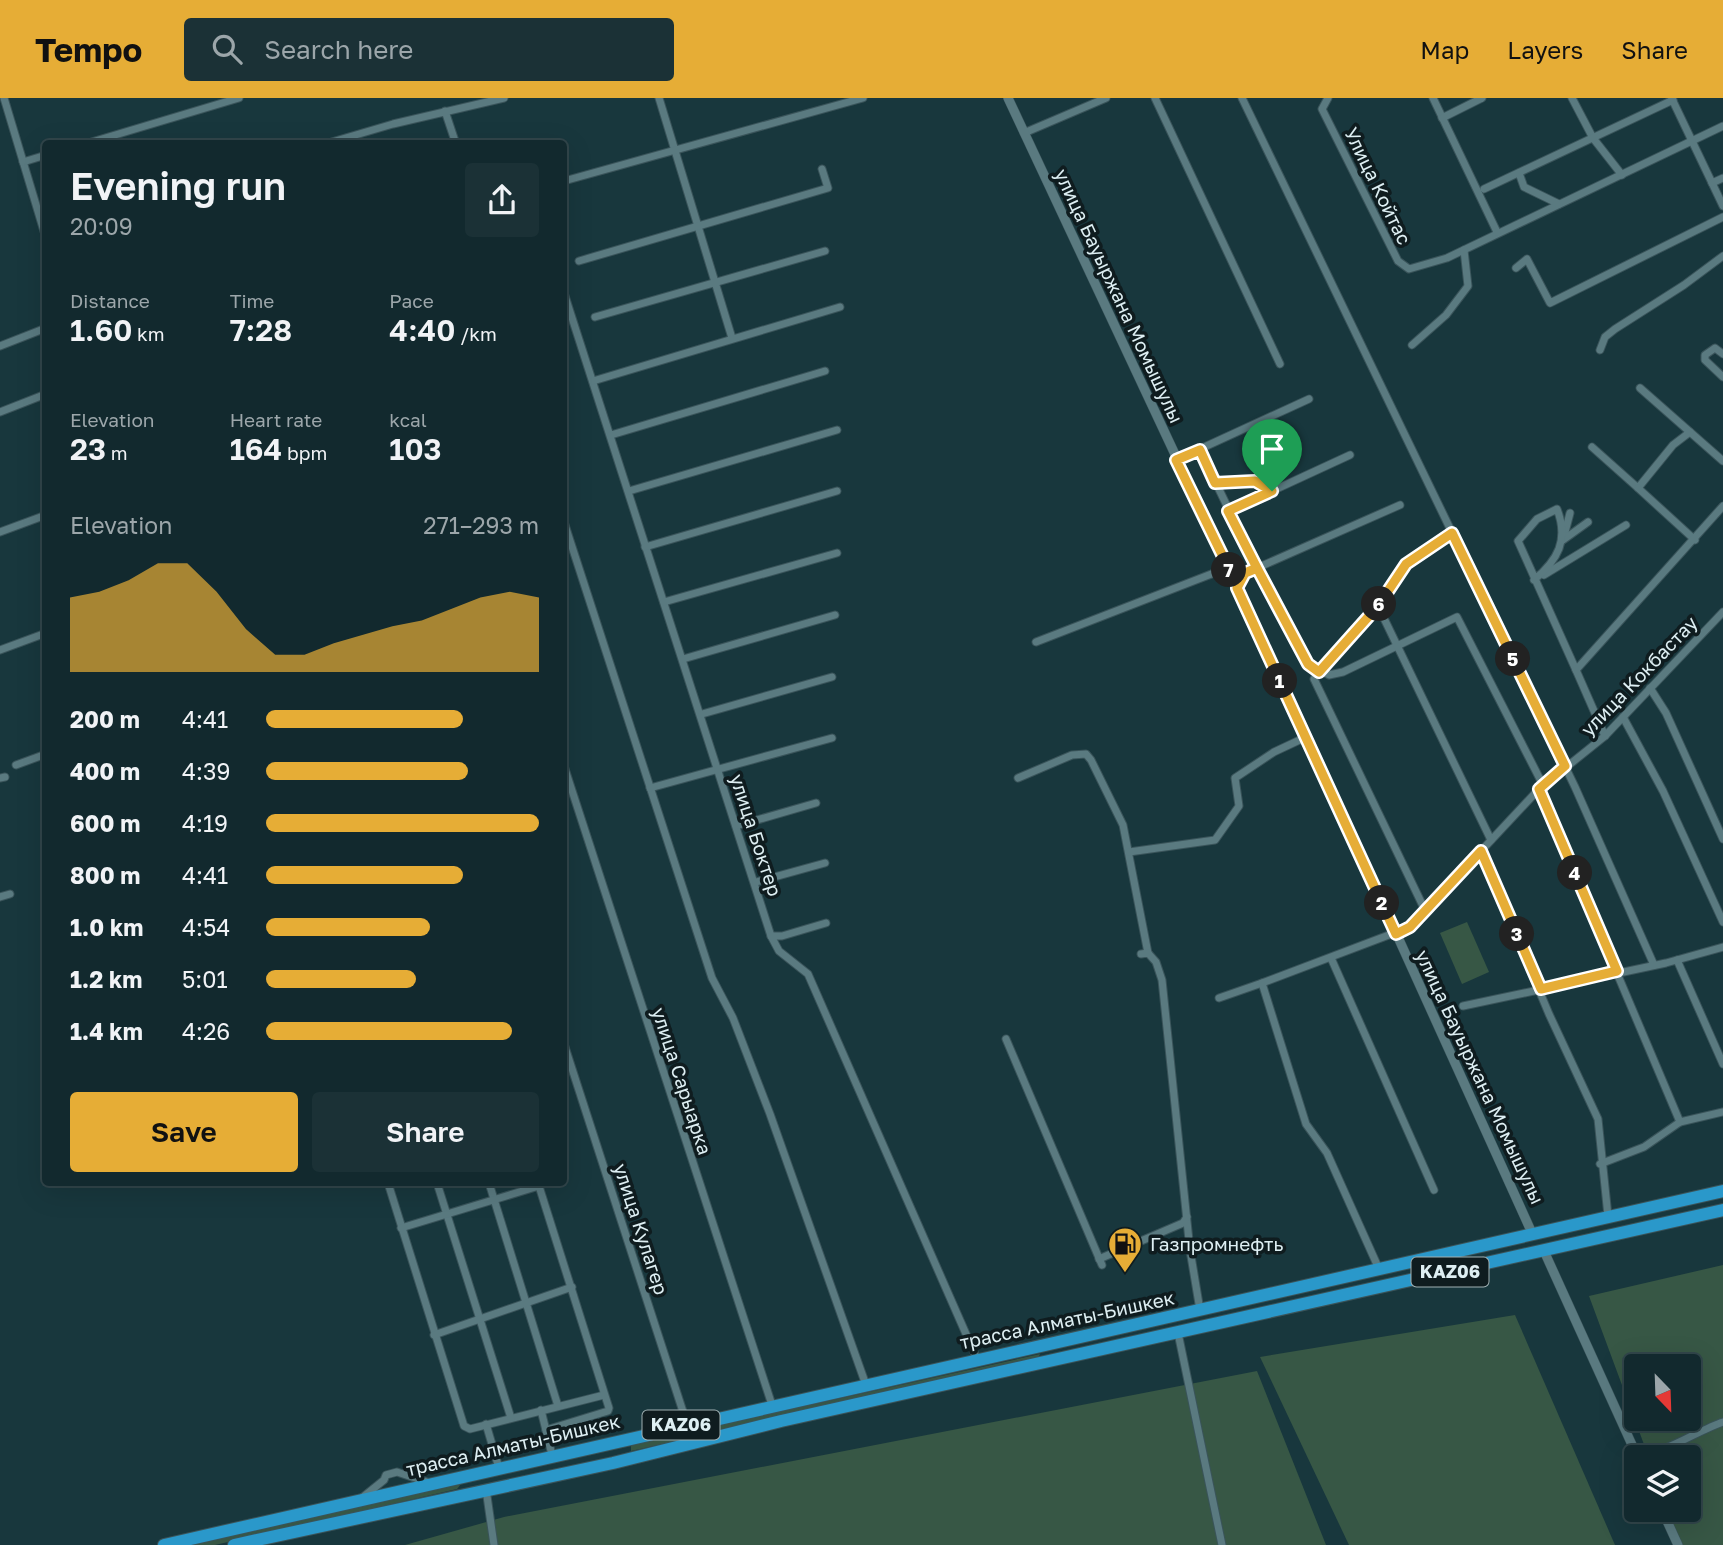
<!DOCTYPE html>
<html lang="en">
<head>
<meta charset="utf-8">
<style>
  body { margin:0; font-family:"Golos Text",sans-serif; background:#1b3136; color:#f1f3f6; height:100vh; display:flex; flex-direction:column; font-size:26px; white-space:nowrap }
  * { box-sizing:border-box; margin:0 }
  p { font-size:23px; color:#9ca6aa }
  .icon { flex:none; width:38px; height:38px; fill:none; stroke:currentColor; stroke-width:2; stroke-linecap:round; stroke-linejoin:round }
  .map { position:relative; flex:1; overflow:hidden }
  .side { position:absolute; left:42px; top:42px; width:525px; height:1046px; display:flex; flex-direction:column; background:#12292e; border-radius:7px; box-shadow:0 7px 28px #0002,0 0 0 2px #31454a }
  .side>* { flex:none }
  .needle { width:46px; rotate:157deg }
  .tools { position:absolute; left:1624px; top:1256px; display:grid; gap:14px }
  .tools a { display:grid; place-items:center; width:77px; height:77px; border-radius:7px; background:#12292e; box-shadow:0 7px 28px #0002,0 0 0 2px #31454a; font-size:35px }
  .pin { position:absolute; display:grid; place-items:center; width:60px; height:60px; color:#fff; margin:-72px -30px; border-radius:50% 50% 50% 0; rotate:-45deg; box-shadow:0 0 7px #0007 }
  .pin .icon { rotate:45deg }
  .km { position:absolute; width:35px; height:35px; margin:-18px; border-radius:50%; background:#222; color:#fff; font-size:19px; line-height:35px; text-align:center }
  .round { display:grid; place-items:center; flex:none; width:74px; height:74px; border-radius:7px; background:#1b3136 }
  .overview { display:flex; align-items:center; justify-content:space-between; height:119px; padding:0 28px }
  h1 { font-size:38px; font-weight:600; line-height:52px }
  .figures { display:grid; grid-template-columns:repeat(3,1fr); gap:10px; height:119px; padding:7px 28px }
  .figures div { display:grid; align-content:center }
  .figures b { font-size:30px; font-weight:600 }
  .figures small { font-size:19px; font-weight:400 }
  .figures p { font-size:19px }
  .chart { height:196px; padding:14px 28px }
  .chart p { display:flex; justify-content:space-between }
  .chart svg { width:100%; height:126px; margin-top:7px; fill:#e6ad36; opacity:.7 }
  .button { display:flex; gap:14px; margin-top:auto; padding:14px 28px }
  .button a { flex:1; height:80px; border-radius:7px; background:#e6ad36; color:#111; font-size:28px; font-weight:600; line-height:80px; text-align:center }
  .button a+a { background:#1b3136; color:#f1f3f6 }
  ul { padding:0 28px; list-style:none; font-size:23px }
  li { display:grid; grid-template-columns:112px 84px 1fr; align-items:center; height:52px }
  li i { height:18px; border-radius:9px; background:#e6ad36 }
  header { display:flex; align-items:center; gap:42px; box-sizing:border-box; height:98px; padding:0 35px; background:#e6ad36; color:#111 }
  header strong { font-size:33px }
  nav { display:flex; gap:38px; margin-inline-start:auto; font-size:24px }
  .search { width:490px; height:63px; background:#1b3136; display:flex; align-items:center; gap:18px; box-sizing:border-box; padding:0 24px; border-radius:7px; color:#9ca6aa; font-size:26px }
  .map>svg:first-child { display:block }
  .green { fill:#375745; fill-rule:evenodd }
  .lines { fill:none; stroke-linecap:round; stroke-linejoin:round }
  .minor-casing { stroke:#3a545a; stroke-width:9 }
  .tertiary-casing { stroke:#3a545a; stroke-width:10 }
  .trunk-casing { stroke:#3a545a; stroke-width:14 }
  .minor { stroke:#5a7a80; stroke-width:7 }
  .tertiary { stroke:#5a7a80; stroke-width:9 }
  .trunk { stroke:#2a98ca; stroke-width:12 }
  .route-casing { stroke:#fff; stroke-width:14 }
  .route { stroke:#e6ad36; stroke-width:9 }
  .labels { text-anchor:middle; stroke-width:7; stroke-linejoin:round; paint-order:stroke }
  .shield { fill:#0f1c1f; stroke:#a0b0b3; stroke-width:2 }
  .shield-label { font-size:18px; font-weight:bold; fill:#deeff3 }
  .street-label { font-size:19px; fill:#deeff3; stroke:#0f1c1f }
  .poi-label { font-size:19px; fill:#deeff3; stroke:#0f1c1f; text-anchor:start }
</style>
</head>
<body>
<header>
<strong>Tempo</strong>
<div class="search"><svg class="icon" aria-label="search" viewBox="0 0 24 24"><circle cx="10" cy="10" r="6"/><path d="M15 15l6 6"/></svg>Search here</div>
<nav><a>Map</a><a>Layers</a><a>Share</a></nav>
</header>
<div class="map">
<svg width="1723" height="1447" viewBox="0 0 1723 1447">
  <rect width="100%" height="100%" fill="#18373d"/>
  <!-- green -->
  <g class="green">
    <polygon points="1467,824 1489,874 1462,886 1440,835"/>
    <path d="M1723,1167V1447H1681L1668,1412H1689V1360H1649L1589,1198ZM1636,1269H1689V1321H1636Z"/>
    <polygon points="1515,1217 1615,1447 1349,1447 1260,1259"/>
    <polygon points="1040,1256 1037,1263 631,1353 631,1347"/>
    <polygon points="1257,1273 1326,1447 405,1447 504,1419"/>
    <polygon points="461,1386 457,1391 215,1447 192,1447"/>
  </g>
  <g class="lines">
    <!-- minor casing -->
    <g class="minor-casing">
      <g id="minor">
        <polyline points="4,0 46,140"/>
        <polyline points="659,0 732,240"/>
        <polyline points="1155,0 1280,266"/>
        <polyline points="1242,0 1575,689 1654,867"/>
        <polyline points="1328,0 1322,11 1398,163 1409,171 1447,160 1723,28"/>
        <polyline points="1433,0 1497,134"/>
        <polyline points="1572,0 1593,40 1622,77"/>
        <polyline points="1672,1 1723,108"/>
        <polyline points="445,13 456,46"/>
        <polyline points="1442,20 1482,0"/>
        <polyline points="1024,35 1106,0"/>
        <polyline points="85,46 239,0"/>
        <polyline points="325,46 393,26 504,0"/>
        <polyline points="23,64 46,57"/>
        <polyline points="1519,75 1524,89 1559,106"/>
        <polyline points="564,83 863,0"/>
        <polyline points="1712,85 1723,80"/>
        <polyline points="1484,91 1673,2"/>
        <polyline points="579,163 828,90 822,71"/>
        <polyline points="1516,170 1527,161 1550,205 1723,119"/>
        <polyline points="564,195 771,838 779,853 808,876 977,1261"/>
        <polyline points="595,219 825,153"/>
        <polyline points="1412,247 1446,217 1468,188 1464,152"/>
        <polyline points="0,248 46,230"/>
        <polyline points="1600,252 1605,239 1615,231 1684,187 1723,158"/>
        <polyline points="1723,256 1715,250 1705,257 1705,262 1723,279"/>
        <polyline points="593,283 840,209"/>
        <polyline points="1640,290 1723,363"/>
        <polyline points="0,314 46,296"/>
        <polyline points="611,337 825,273"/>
        <polyline points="1592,349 1638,390 1673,347 1690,334"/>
        <polyline points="1176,362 1309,301"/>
        <polyline points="1215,385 1255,383 1272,393 1350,357"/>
        <polyline points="1638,390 1695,442"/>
        <polyline points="629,393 837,332"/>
        <polyline points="1400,407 1257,470 1309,566 1329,577 1343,574 1457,519 1543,687"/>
        <polyline points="1228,413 1272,393"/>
        <polyline points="564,424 712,880 733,920 770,1016 866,1287"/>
        <polyline points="0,434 46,417"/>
        <polyline points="1564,438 1570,415"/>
        <polyline points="1563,442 1588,424"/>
        <polyline points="645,449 837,393"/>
        <polyline points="1544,477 1626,427"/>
        <path d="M1534,482C1558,462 1569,442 1557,411L1537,421L1518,443L1576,572"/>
        <polyline points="664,504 837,455"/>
        <polyline points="1378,508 1491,742"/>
        <polyline points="1036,544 1214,475 1245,475 1257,470 1200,352"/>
        <polyline points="0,552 46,535"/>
        <polyline points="683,561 835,517"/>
        <polyline points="1650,590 1666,615 1723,741"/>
        <polyline points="702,616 832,579"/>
        <polyline points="1623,619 1663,693 1723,824"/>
        <polyline points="1605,638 1576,572 1723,408"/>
        <polyline points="16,667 46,656"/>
        <polyline points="564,668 772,1307"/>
        <polyline points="0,680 5,679"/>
        <polyline points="1018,680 1072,657 1086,656 1091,662 1123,727 1148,855"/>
        <polyline points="650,690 832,640"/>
        <polyline points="1539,691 1680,1024"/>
        <polyline points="736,728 816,705"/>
        <polyline points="1481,753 1549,916 1598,1021 1608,1118"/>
        <polyline points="1129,754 1215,742 1239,708 1235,680 1274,654 1306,639"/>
        <polyline points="756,784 825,765"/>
        <polyline points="0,799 10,796"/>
        <polyline points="1427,812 1422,806 1314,581 1378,508 1406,466 1452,435"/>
        <polyline points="771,838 782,838 826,825"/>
        <polyline points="1141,856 1148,855 1156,864 1162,882 1190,1152 1200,1212"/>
        <polyline points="1331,860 1434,1092"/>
        <polyline points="1677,862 1723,966"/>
        <polyline points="1219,900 1262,885"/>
        <polyline points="1463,908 1666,865 1723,849"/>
        <polyline points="1006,941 1102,1167"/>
        <polyline points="564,946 687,1326"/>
        <polyline points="1600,1066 1644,1049 1680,1024 1723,1014"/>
        <polyline points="388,1085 464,1328 470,1331 604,1297"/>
        <polyline points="437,1085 511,1320"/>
        <polyline points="489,1085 558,1308"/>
        <polyline points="538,1085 609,1310 608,1313 546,1332"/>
        <polyline points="401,1130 539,1088"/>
        <polyline points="1099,1161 1183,1125 1187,1119"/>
        <polyline points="1379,1171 1327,1055 1306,1026 1262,885 1410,829 1539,691 1605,638 1723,514"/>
        <polyline points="1178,1235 1222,1447"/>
        <polyline points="434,1237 572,1189"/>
        <polyline points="541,1312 552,1357"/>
        <polyline points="486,1326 499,1370"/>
        <path d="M1636,1356C1660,1359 1698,1332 1723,1324"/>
        <polyline points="486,1391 494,1447"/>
        <polyline points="363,1399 384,1382 386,1377 397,1374 427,1384"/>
      </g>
    </g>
    <!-- tertiary casing -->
    <g class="tertiary-casing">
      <g id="tertiary">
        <polyline points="1008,0 1300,623 1532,1135"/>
        <polyline points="1544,1153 1638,1360"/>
        <polyline points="1662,1412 1678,1447"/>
      </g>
    </g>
    <!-- trunk casing -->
    <g class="trunk-casing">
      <g id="trunk">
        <polyline points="164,1447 1723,1093"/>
        <polyline points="234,1447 613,1365 781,1323 1723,1112"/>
      </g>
    </g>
    <!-- minor -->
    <use href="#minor" class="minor"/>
    <!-- tertiary -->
    <use href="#tertiary" class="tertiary"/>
    <!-- trunk -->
    <use href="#trunk" class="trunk"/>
  </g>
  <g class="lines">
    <!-- route casing -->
    <g class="route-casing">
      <polyline id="route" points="1272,393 1228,413 1257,470 1245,475 1237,490 1396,836 1410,829 1481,753 1541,891 1617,873 1539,691 1565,668 1452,435 1406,466 1378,508 1319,574 1308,566 1257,470 1245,475 1231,475 1176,362 1200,352 1215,385 1255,383 1272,393"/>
    </g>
    <!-- route -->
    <use href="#route" class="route"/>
  </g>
  <!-- icons -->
  <defs>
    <g id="fuel-pin" transform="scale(1.75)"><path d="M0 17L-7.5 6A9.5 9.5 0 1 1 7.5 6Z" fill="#e6ad36" stroke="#0f1c1f"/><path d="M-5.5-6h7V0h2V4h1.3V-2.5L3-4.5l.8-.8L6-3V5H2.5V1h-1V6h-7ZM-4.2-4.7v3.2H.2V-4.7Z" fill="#111"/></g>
  </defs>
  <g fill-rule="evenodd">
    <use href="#fuel-pin" x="1125" y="1146"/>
  </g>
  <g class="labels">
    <!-- shield labels -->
    <g class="shield">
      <rect x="1411.5" y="1159.5" width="77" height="29" rx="5"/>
      <rect x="642.5" y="1312.5" width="77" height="29" rx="5"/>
    </g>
    <g class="shield-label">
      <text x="1450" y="1180">KАZ06</text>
      <text x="681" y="1333">KАZ06</text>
    </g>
    <!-- street labels -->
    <g class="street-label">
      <text transform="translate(1378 88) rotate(64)" y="7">Улица Койтас</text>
      <text transform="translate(1119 198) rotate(65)" y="7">улица Бауыржана Момышулы</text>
      <text transform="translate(1639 578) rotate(-46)" y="7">улица Кокбастау</text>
      <text transform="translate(756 737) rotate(72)" y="7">улица Боктер</text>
      <text transform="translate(1480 979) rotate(65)" y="7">улица Бауыржана Момышулы</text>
      <text transform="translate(682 983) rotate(72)" y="7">улица Сарыарка</text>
      <text transform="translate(641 1131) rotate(72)" y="7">улица Кулагер</text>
      <text transform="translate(1067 1222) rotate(-12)" y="7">трасса Алматы-Бишкек</text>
      <text transform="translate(513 1347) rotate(-13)" y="7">трасса Алматы-Бишкек</text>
    </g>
    <!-- poi labels -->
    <g class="poi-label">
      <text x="1150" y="1153">Газпромнефть</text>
    </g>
  </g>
</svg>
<div class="tools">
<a><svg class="needle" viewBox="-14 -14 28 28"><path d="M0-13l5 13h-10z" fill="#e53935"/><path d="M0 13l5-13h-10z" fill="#9ca6aa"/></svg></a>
<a><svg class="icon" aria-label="layers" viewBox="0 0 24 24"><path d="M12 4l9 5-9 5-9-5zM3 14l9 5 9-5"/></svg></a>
</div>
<div class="pin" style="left:1272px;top:393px;background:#1e9e55"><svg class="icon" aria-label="arrive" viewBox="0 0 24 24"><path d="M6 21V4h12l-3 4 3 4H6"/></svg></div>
<b class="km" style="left:1280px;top:583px">1</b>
<b class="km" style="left:1382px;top:805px">2</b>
<b class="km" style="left:1517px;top:836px">3</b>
<b class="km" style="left:1575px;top:775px">4</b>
<b class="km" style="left:1513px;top:561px">5</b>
<b class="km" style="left:1379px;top:506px">6</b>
<b class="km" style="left:1229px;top:472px">7</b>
<section class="side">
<div class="overview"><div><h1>Evening run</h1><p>20:09</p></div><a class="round"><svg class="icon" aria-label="share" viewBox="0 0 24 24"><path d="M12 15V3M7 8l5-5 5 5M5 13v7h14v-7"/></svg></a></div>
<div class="figures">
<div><p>Distance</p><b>1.60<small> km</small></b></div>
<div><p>Time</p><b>7:28</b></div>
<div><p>Pace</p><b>4:40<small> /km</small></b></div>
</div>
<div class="figures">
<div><p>Elevation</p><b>23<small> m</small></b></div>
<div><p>Heart rate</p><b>164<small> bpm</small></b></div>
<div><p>kcal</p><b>103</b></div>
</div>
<div class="chart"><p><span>Elevation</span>271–293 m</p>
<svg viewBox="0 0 160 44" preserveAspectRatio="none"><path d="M0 44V18L10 16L20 12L30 6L40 6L50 16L60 29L70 38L80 38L90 34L100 31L110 28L120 26L130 22L140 18L150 16L160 18V44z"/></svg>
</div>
<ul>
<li><b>200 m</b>4:41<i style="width:72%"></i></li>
<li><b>400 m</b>4:39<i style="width:74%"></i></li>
<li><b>600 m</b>4:19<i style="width:100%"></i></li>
<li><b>800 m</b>4:41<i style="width:72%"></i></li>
<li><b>1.0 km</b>4:54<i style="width:60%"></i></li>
<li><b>1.2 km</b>5:01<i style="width:55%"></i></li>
<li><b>1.4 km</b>4:26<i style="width:90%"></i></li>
</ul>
<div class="button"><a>Save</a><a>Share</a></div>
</section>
</div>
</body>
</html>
